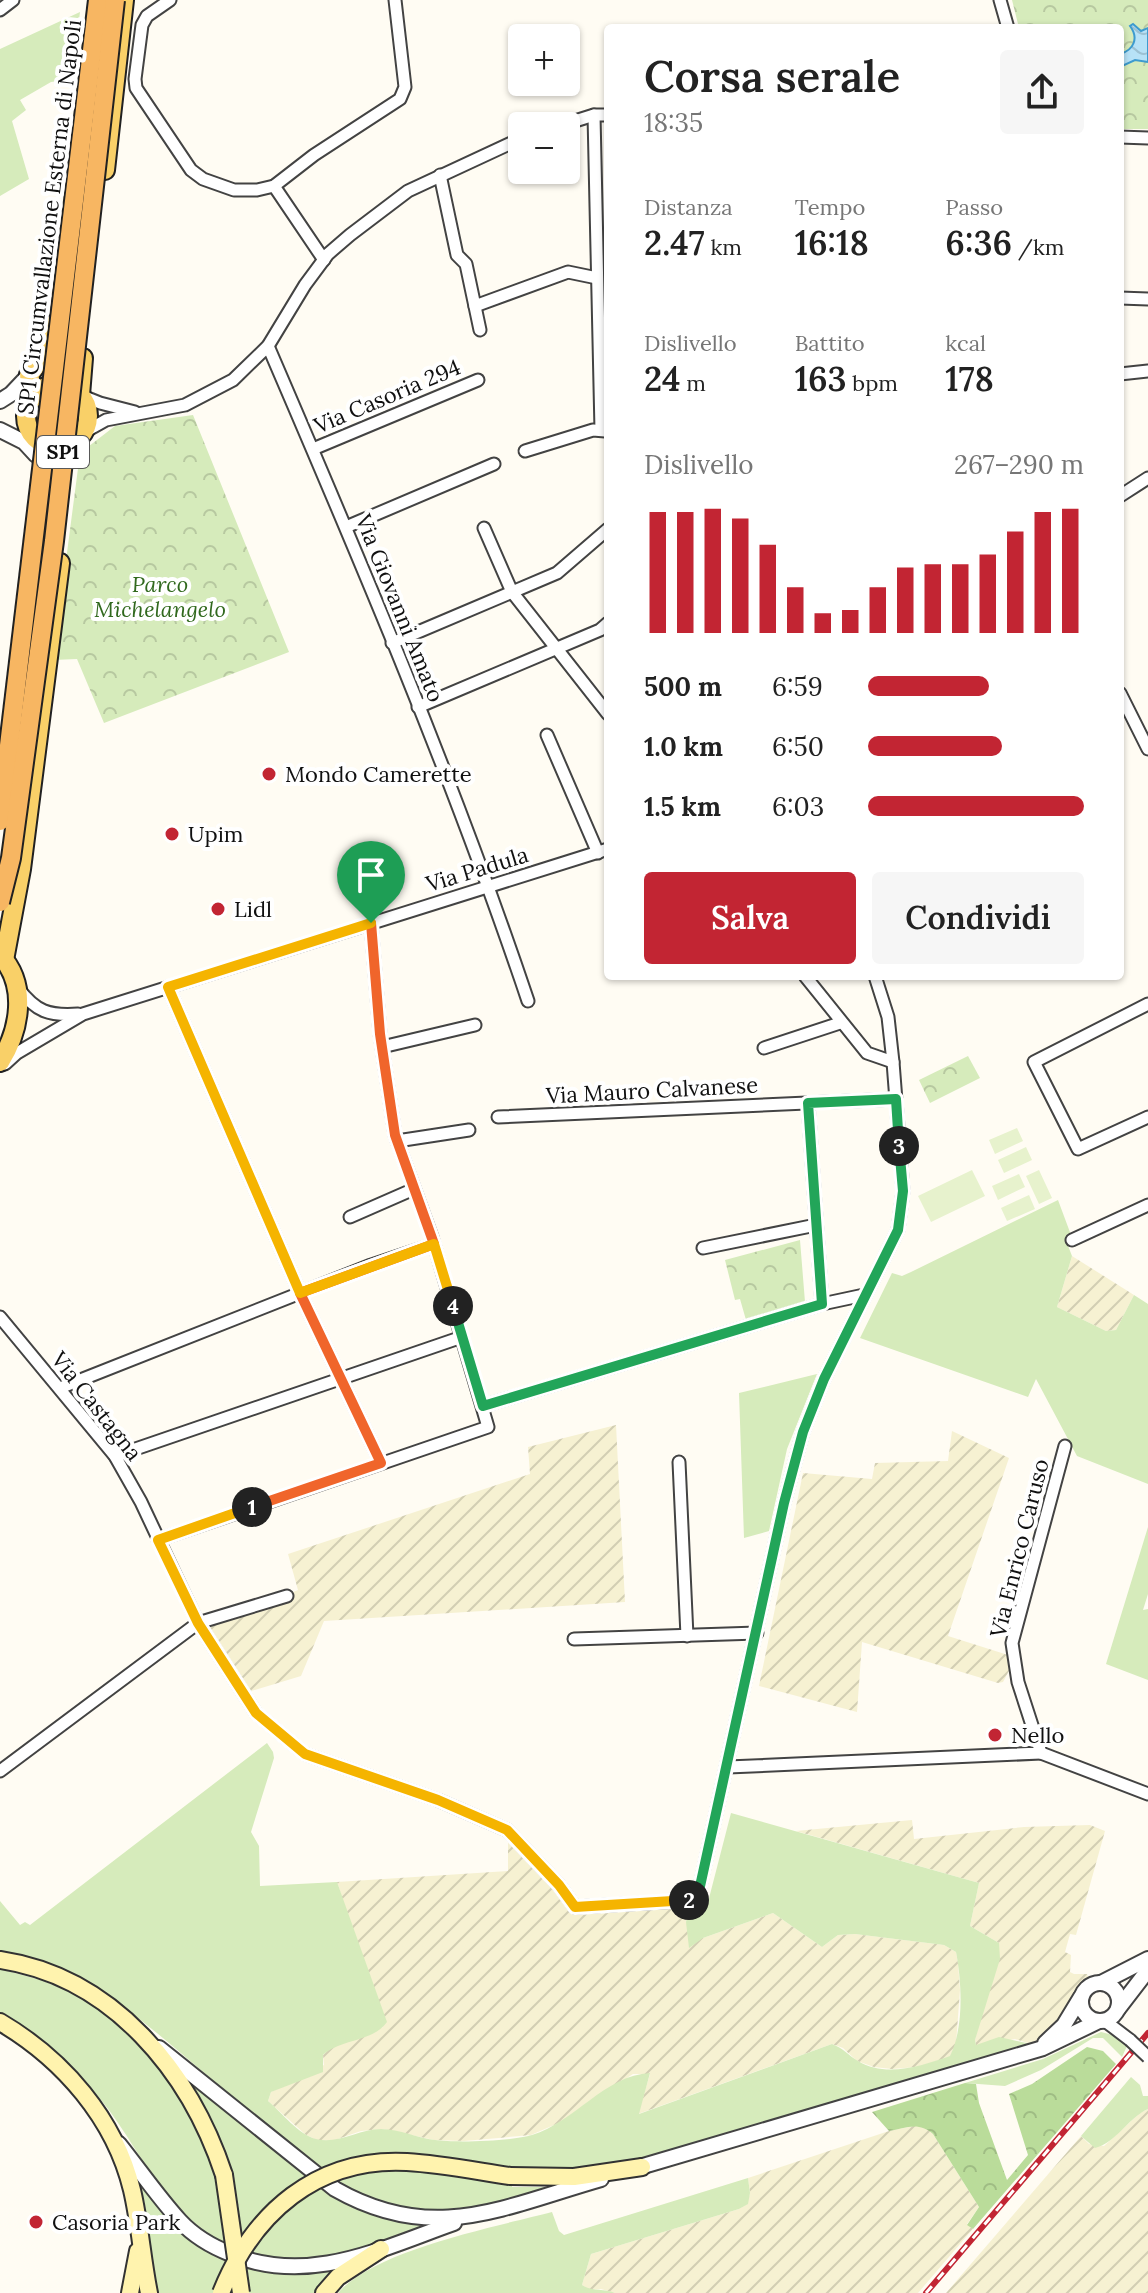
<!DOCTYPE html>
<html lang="it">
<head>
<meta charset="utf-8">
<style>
  body { margin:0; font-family:Lora,serif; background:#f6f6f6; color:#222; height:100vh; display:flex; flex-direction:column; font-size:30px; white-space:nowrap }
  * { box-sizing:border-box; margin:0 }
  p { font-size:26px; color:#767676 }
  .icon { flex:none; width:44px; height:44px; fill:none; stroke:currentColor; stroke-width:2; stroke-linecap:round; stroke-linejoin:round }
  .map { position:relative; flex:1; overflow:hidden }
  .sheet { position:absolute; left:604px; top:24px; width:520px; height:956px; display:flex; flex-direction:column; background:#fff; border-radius:8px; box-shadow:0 2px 6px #0004 }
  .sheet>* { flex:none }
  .controls { position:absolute; left:508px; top:24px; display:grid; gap:16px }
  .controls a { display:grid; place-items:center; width:72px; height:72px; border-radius:8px; background:#fff; box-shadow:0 2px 6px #0004; font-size:40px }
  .pin { position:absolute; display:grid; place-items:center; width:68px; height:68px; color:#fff; margin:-82px -34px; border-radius:50% 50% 50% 0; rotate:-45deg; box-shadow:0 0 8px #0007 }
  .pin .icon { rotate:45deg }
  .km { position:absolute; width:40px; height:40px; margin:-20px; border-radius:50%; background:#222; color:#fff; font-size:22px; line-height:40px; text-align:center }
  .round { display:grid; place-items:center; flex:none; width:84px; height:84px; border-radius:8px; background:#f6f6f6 }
  .head { display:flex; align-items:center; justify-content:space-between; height:136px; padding:0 40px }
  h1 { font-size:44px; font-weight:600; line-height:60px }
  .stats { display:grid; grid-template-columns:repeat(3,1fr); gap:12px; height:136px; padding:8px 40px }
  .stats div { display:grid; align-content:center }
  .stats b { font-size:34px; font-weight:600 }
  .stats small { font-size:22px; font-weight:400 }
  .stats p { font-size:22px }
  .chart { height:224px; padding:16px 40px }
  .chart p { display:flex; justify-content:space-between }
  .chart svg { width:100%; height:144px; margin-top:8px; stroke:#c22533; stroke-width:6 }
  .cta { display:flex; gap:16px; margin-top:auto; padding:16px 40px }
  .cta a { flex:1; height:92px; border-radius:8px; background:#c22533; color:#fff; font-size:32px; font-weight:600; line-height:92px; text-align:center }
  .cta a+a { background:#f6f6f6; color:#222 }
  ul { padding:0 40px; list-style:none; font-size:26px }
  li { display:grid; grid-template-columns:128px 96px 1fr; align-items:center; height:60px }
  li i { height:20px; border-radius:10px; background:#c22533 }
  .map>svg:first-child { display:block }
  .farmland { fill:url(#farmland-furrows) }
  .grass { fill:#d6ebbb }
  .forest { fill:url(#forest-crowns) }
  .park { fill:url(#park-crowns) }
  .pitch { fill:#e7f2cd }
  .water { fill:url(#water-waves); stroke:#3d9bcf; stroke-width:2 }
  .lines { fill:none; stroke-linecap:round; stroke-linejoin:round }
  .minor-casing { stroke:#434343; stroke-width:15 }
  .tertiary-casing { stroke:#434343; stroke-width:18 }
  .secondary-casing { stroke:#323232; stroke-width:20 }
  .primary-casing { stroke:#212121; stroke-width:22 }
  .minor { stroke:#fff; stroke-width:11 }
  .tertiary { stroke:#fff; stroke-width:14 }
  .secondary { stroke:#fff3ae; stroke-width:16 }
  .primary { stroke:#f9d068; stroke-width:18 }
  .rail-casing { stroke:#c22533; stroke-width:6 }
  .rail { stroke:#fff; stroke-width:3; stroke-dasharray:9; stroke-linecap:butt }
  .minor-bridge-casing { stroke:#434343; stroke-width:15; stroke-linecap:butt }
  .secondary-bridge-casing { stroke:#323232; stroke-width:20; stroke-linecap:butt }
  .trunk-bridge-casing { stroke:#212121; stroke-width:22; stroke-linecap:butt }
  .minor-bridge { stroke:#fff; stroke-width:11 }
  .secondary-bridge { stroke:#fff3ae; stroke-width:16 }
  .trunk-bridge { stroke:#f7b662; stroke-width:18 }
  .split-1-casing { stroke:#fff; stroke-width:16 }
  .split-2-casing { stroke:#fff; stroke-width:16 }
  .split-3-casing { stroke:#fff; stroke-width:16 }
  .split-4-casing { stroke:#fff; stroke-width:16 }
  .split-5-casing { stroke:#fff; stroke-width:16 }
  .split-1 { stroke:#f0652b; stroke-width:10 }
  .split-2 { stroke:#f5b400; stroke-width:10 }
  .split-3 { stroke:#22a559; stroke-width:10 }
  .split-4 { stroke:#22a559; stroke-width:10 }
  .split-5 { stroke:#f5b400; stroke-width:10 }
  .poi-dot { fill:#c22533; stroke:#fff; stroke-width:3 }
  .labels { text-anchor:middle; stroke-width:8; stroke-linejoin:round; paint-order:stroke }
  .shield { fill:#fff; stroke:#585858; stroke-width:2 }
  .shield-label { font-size:20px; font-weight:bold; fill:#101010 }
  .street-label { font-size:22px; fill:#101010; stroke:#fff }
  .park-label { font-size:22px; font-style:italic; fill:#31691e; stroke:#fff }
  .poi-label { font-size:22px; fill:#101010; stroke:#fff; text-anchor:start }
</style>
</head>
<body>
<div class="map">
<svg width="1148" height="2293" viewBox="0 0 1148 2293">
  <defs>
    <pattern id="farmland-furrows" width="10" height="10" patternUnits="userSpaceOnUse" patternTransform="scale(2)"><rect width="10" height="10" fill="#f6f1d2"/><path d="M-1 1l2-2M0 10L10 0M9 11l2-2" fill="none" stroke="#d2ceb3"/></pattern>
    <pattern id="forest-crowns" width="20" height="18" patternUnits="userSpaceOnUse" patternTransform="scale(2)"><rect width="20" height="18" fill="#badc9a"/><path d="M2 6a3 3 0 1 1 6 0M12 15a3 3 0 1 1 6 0" fill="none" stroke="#9fbc84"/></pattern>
    <pattern id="park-crowns" width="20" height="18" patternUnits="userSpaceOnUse" patternTransform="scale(2)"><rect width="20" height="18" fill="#d6ebbb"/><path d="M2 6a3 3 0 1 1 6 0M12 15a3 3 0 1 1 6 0" fill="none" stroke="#b7c8a0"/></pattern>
    <pattern id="water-waves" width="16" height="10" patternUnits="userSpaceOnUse" patternTransform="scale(2)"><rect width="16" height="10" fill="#b7e2f7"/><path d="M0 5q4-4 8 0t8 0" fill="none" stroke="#9cc1d3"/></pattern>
  </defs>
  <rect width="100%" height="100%" fill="#fffcf3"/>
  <!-- farmland -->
  <g class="farmland">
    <polygon points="1072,1256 1134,1295 1116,1330 1106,1331 1057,1307"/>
    <polygon points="616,1425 625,1602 324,1621 301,1676 248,1692 210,1627 298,1590 288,1554 530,1474 528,1447"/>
    <polygon points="952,1431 1009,1458 948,1636 1008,1655 1010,1669 1003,1682 998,1683 862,1642 857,1712 759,1686 803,1473 872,1479 875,1463 948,1461"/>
    <polygon points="912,1820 914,1839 1024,1827 1090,1825 1105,1831 1076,1935 1070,1934 1065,1952 1071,1955 1070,1972 1074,1974 1087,1974 1090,1981 1083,1986 1063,2019 1044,2038 1031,2044 1015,2039 976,2046 975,2040 999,1943 970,1926 979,1883 796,1831"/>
    <polygon points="508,1838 576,1915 689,1908 686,1922 703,1938 773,1913 822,1947 838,1935 855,1934 944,1945 956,1952 958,1963 960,1990 956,2044 950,2057 917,2067 892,2069 874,2067 857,2061 843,2048 832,2044 638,2114 650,2074 633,2074 561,2122 531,2135 464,2141 434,2140 383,2129 361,2131 332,2141 317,2140 306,2135 268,2101 271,2092 324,2065 323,2055 330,2048 383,2027 337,1882 508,1871"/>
    <polygon points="1148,2109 1148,2293 946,2293 1081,2136 1089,2144 1104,2146 1140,2113"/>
    <polygon points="918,2125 925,2127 933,2134 979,2207 967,2224 973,2229 918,2293 615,2293 601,2289 589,2290 582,2285 591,2254 739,2209 747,2204 750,2193 748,2178 889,2131"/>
  </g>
  <!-- grass -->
  <g class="grass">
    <polygon points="80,12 72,79 51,82 20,100 26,110 12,121 29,179 0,196 0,49"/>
    <polygon points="1058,1200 1071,1235 1065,1238 1072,1256 1057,1307 1106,1331 1116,1330 1134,1295 1148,1304 1148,1484 1077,1456 1036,1379 1028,1397 860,1338 892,1273 902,1276 911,1272"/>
    <polygon points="817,1374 787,1449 769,1531 744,1538 739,1393"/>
    <polygon points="1148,1527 1148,1594 1143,1610 1148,1609 1148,1680 1106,1664"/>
    <path d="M267,1743L273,1752L274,1758L251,1832L259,1846L260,1886L337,1882L387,2022C373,2042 340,2039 323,2055V2072L271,2092L268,2101C282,2113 298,2134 316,2139C337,2145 359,2129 381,2129C400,2129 417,2138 435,2140C457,2143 512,2141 532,2135C575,2122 605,2075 650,2073L639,2114L832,2044C843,2048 848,2055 858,2061C886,2078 921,2066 950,2056C964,2028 962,1983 956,1952L944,1945L855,1934L838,1935L822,1947L773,1913L703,1938L689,1948L686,1922L689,1908L707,1906L731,1813L979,1883L970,1926L999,1943L1000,1959L975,2040L976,2045L999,2037L1031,2044L649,2160L590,2170L514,2172L512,2187H553C458,2215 406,2231 319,2170C280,2137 241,2105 203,2072C136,2015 89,1971 0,1953V1901L20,1925L25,1922L30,1925Z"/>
    <path d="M0,1969L41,1980L70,1992L115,2019L159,2060L232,2185L219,2137L182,2075L310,2176L425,2223L428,2228C391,2239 354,2254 316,2259C292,2263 267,2260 244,2251C161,2220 151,2162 101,2100C72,2064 40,2036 0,2013Z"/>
    <polygon points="1101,2032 1113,2035 1127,2046 1122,2057 1103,2038 1093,2038 1041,2070 1005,2086 965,2083 1043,2059"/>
    <path d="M1131,2077L1140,2085L1143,2096H1148V2109C1128,2118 1116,2143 1095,2148L1081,2136Z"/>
    <polygon points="138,2178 187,2233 279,2272 306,2273 351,2264 321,2293 157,2293 145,2204"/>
    <path d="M748,2178L750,2193L748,2204L739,2209L591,2254L582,2285C592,2292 604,2288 615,2293H338C374,2250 495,2227 552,2212L559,2231L564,2235Z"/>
  </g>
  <!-- forest -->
  <path class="forest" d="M1087,2047L1103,2051L1116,2064L973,2229L967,2225L979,2207L933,2134C919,2121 905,2128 889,2131L872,2112L965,2083L976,2084L979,2103L1007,2180L1028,2155L1009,2094L1032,2084Z"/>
  <!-- park -->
  <g class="park">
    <polygon points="1012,0 1148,0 1148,129 1120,129 1120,28 1019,28"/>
    <polygon points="193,415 289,652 104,723 77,659 53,660 80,453 115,426"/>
    <polygon points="968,1056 980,1078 930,1103 919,1080"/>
    <polygon points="800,1240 805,1302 746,1320 740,1299 735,1300 725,1260"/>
  </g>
  <!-- pitch -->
  <g class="pitch">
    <polygon points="1017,1128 1023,1141 995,1154 989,1140"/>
    <polygon points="1026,1147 1032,1160 1004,1173 998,1160"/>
    <polygon points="972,1170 985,1196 931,1222 918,1196"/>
    <polygon points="1039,1170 1052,1198 1039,1204 1026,1176"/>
    <polygon points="1019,1174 1025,1187 998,1200 992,1186"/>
    <polygon points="1029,1195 1035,1209 1007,1221 1001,1208"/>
  </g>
  <!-- water -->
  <path class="water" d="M1133,24L1141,31L1148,28V62L1135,60L1120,67V54C1134,50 1139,38 1130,26Z"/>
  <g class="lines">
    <!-- minor casing -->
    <g class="minor-casing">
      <g id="minor">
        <polyline points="170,0 147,16 142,25 135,79 136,88 191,170 203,179 234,190 257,190 274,186 314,155 400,99 405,87 395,0"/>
        <polyline points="1000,0 1008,28"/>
        <polyline points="0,10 13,0"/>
        <polyline points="594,115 601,430"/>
        <polyline points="559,126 594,115 608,115"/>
        <polyline points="1120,137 1148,138"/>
        <polyline points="440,175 457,255 466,264 480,330"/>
        <polyline points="274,186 324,260"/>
        <polyline points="1120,298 1148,299"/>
        <polyline points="475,306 568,272 597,278"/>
        <path d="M268,346C361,562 453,778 528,1001"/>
        <polyline points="1120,374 1148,371"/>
        <polyline points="80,395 100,403 135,412"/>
        <polyline points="81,434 106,420 185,405 233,380 268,346 305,285 328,254 350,235 408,191 522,138"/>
        <polyline points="313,449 478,380"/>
        <polyline points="525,451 593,430 605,431"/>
        <polyline points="1120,496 1148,478"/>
        <polyline points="346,527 494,464"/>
        <polyline points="484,528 512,592 608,714"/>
        <polyline points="392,643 557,573 608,529"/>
        <polyline points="1120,693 1148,749"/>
        <polyline points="418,707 600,630 608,623"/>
        <polyline points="547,735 598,853"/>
        <polyline points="805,976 867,1053 893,1062"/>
        <polyline points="168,987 300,1293 381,1463"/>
        <path d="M18,988C36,1012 49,1016 78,1014"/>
        <polyline points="1148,1004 1034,1062 1078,1149 1148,1117"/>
        <polyline points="382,1047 475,1025"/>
        <polyline points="764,1048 840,1023"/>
        <polyline points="5,1064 17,1053 83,1014 608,849"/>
        <polyline points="808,1103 822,1304"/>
        <polyline points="498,1117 896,1099"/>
        <polyline points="397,1141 469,1130"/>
        <polyline points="350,1217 414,1189"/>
        <polyline points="1072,1240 1148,1205"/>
        <polyline points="703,1248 816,1225"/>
        <polyline points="0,1317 115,1456 141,1502 198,1623 256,1713 305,1754 438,1800 507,1830 559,1885 575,1907 697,1900 784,1503 803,1432 824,1379 898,1230 903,1191 893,1062 888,1017 875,976"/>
        <polyline points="60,1388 371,1265 434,1244"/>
        <polyline points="483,1406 822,1304 864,1295"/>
        <polyline points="115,1456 462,1337"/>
        <polyline points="679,1462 687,1636"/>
        <polyline points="158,1540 488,1427 432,1237 395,1135 380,1034 371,923"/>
        <polyline points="574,1639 757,1633"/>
        <polyline points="1041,1753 1148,1794"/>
        <polyline points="728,1767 1041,1753 1018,1682 1012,1643 1065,1446"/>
        <polyline points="0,1771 198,1623 287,1596"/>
        <polyline points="1105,2021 1130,2040"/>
      </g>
    </g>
    <!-- tertiary casing -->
    <g class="tertiary-casing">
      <g id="tertiary">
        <polyline points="0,401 11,394 29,375"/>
        <polyline points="0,430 24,442 36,455"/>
        <circle cx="1100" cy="2002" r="19"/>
        <polyline points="1101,1983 1148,1959"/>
        <polyline points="1118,2009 1148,1970"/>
        <polyline points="1045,2043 1064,2025 1081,1997"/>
        <path d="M159,2048L335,2189C433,2245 503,2207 601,2179"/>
        <path d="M119,2144C139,2169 158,2197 180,2221C193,2235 213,2247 231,2254C309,2286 380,2249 454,2223"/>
        <polyline points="633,2169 1043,2048 1099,2021"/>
      </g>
    </g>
    <!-- secondary casing -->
    <g class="secondary-casing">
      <g id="secondary">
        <path d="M0,1960C113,1977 190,2072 224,2175"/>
        <path d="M0,2022C63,2059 115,2119 132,2190C140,2224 142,2259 149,2293"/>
        <polyline points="510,2176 574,2177 642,2167"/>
        <polyline points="130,2293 138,2251"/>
        <polyline points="324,2293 338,2277 381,2249"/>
      </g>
    </g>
    <!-- primary casing -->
    <g class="primary-casing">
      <g id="primary">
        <polyline points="105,170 124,0"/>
        <circle cx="57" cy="416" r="31"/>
        <polyline points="80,395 83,358"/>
        <polyline points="34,398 29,375 47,350 53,325"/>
        <path d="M0,955C28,985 20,1030 0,1062"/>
        <polyline points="4,960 21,869 60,563"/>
      </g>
    </g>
    <!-- minor -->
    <use href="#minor" class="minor"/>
    <!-- tertiary -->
    <use href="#tertiary" class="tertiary"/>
    <!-- secondary -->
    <use href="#secondary" class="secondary"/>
    <!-- primary -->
    <use href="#primary" class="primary"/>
    <!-- rail casing -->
    <g class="rail-casing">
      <polyline id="rail" points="926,2293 1148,2033"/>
    </g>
    <!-- rail -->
    <use href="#rail" class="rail"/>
    <!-- minor-bridge casing -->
    <g class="minor-bridge-casing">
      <polyline id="minor-bridge" points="1130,2040 1148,2057"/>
    </g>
    <!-- secondary-bridge casing -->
    <g class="secondary-bridge-casing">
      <g id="secondary-bridge">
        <polyline points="224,2175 241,2293"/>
        <path d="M221,2293C253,2213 317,2157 407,2162C441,2164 476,2171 510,2176"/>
      </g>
    </g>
    <!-- trunk-bridge casing -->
    <g class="trunk-bridge-casing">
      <g id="trunk-bridge">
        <polyline points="0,821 98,0"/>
        <polyline points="0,902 11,858 54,541 115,0"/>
      </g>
    </g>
    <!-- minor-bridge -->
    <use href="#minor-bridge" class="minor-bridge"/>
    <!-- secondary-bridge -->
    <use href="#secondary-bridge" class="secondary-bridge"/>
    <!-- trunk-bridge -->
    <use href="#trunk-bridge" class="trunk-bridge"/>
  </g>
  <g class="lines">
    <!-- split-1 casing -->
    <g class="split-1-casing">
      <polyline id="split-1" points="252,1507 381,1463 300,1293 434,1244 395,1135 380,1034 371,923"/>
    </g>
    <!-- split-2 casing -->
    <g class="split-2-casing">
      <polyline id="split-2" points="252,1507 158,1540 198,1623 256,1713 305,1754 438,1800 507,1830 559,1885 575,1907 689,1900"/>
    </g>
    <!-- split-3 casing -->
    <g class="split-3-casing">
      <polyline id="split-3" points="689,1900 697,1900 784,1503 803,1432 824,1379 898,1230 903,1191 899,1146"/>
    </g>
    <!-- split-4 casing -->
    <g class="split-4-casing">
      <polyline id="split-4" points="453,1306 483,1406 822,1304 808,1103 896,1099 899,1146"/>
    </g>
    <!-- split-5 casing -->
    <g class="split-5-casing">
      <polyline id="split-5" points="371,923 168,987 300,1293 434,1244 453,1306"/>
    </g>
    <!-- split-1 -->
    <use href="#split-1" class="split-1"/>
    <!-- split-2 -->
    <use href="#split-2" class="split-2"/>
    <!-- split-3 -->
    <use href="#split-3" class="split-3"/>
    <!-- split-4 -->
    <use href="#split-4" class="split-4"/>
    <!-- split-5 -->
    <use href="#split-5" class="split-5"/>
  </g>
  <!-- markers -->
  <g class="poi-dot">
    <circle cx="269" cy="774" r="8"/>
    <circle cx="172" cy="834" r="8"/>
    <circle cx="218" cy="909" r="8"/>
    <circle cx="995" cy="1735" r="8"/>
    <circle cx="36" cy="2222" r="8"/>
  </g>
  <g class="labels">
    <!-- shield labels -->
    <rect class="shield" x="37" y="436" width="52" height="32" rx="6"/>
    <g class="shield-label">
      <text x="63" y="459">SP1</text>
    </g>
    <!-- street labels -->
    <g class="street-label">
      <text transform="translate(49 217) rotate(-83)" y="8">SP1 Circumvallazione Esterna di Napoli</text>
      <text transform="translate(387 396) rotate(-23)" y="8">Via Casoria 294</text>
      <text transform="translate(400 608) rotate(68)" y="8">Via Giovanni Amato</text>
      <text transform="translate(477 869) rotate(-17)" y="8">Via Padula</text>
      <text transform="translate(652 1090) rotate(-3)" y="8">Via Mauro Calvanese</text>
      <text transform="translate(97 1406) rotate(52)" y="8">Via Castagna</text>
      <text transform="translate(1019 1548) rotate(-76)" y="8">Via Enrico Caruso</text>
    </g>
    <!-- park labels -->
    <g class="park-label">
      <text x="160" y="592">Parco<tspan x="160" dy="25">Michelangelo</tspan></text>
    </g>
    <!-- poi labels -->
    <g class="poi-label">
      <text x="285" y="782">Mondo Camerette</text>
      <text x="188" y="842">Upim</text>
      <text x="234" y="917">Lidl</text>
      <text x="1011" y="1743">Nello</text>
      <text x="52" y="2230">Casoria Park</text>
    </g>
  </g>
</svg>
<div class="controls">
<a>+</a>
<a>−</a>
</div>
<div class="pin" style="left:371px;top:923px;background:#1e9e55"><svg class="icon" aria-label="arrive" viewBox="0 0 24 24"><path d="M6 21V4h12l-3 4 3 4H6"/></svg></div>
<b class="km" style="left:252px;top:1507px">1</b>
<b class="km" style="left:689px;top:1900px">2</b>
<b class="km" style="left:899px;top:1146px">3</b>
<b class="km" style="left:453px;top:1306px">4</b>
<section class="sheet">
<div class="head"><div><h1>Corsa serale</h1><p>18:35</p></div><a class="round"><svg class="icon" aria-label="share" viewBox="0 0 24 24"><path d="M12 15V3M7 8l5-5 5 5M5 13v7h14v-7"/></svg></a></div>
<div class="stats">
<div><p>Distanza</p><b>2.47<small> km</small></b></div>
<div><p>Tempo</p><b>16:18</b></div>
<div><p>Passo</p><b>6:36<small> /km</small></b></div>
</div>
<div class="stats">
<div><p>Dislivello</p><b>24<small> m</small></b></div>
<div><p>Battito</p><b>163<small> bpm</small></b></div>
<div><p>kcal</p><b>178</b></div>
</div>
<div class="chart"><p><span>Dislivello</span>267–290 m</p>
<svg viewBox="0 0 160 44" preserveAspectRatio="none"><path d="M5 44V7M15 44V7M25 44V6M35 44V9M45 44V17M55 44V30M65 44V38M75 44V37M85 44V30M95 44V24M105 44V23M115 44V23M125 44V20M135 44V13M145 44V7M155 44V6"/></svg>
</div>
<ul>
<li><b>500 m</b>6:59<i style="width:56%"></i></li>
<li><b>1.0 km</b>6:50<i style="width:62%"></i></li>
<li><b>1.5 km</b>6:03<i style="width:100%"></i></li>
</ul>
<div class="cta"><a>Salva</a><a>Condividi</a></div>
</section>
</div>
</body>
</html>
